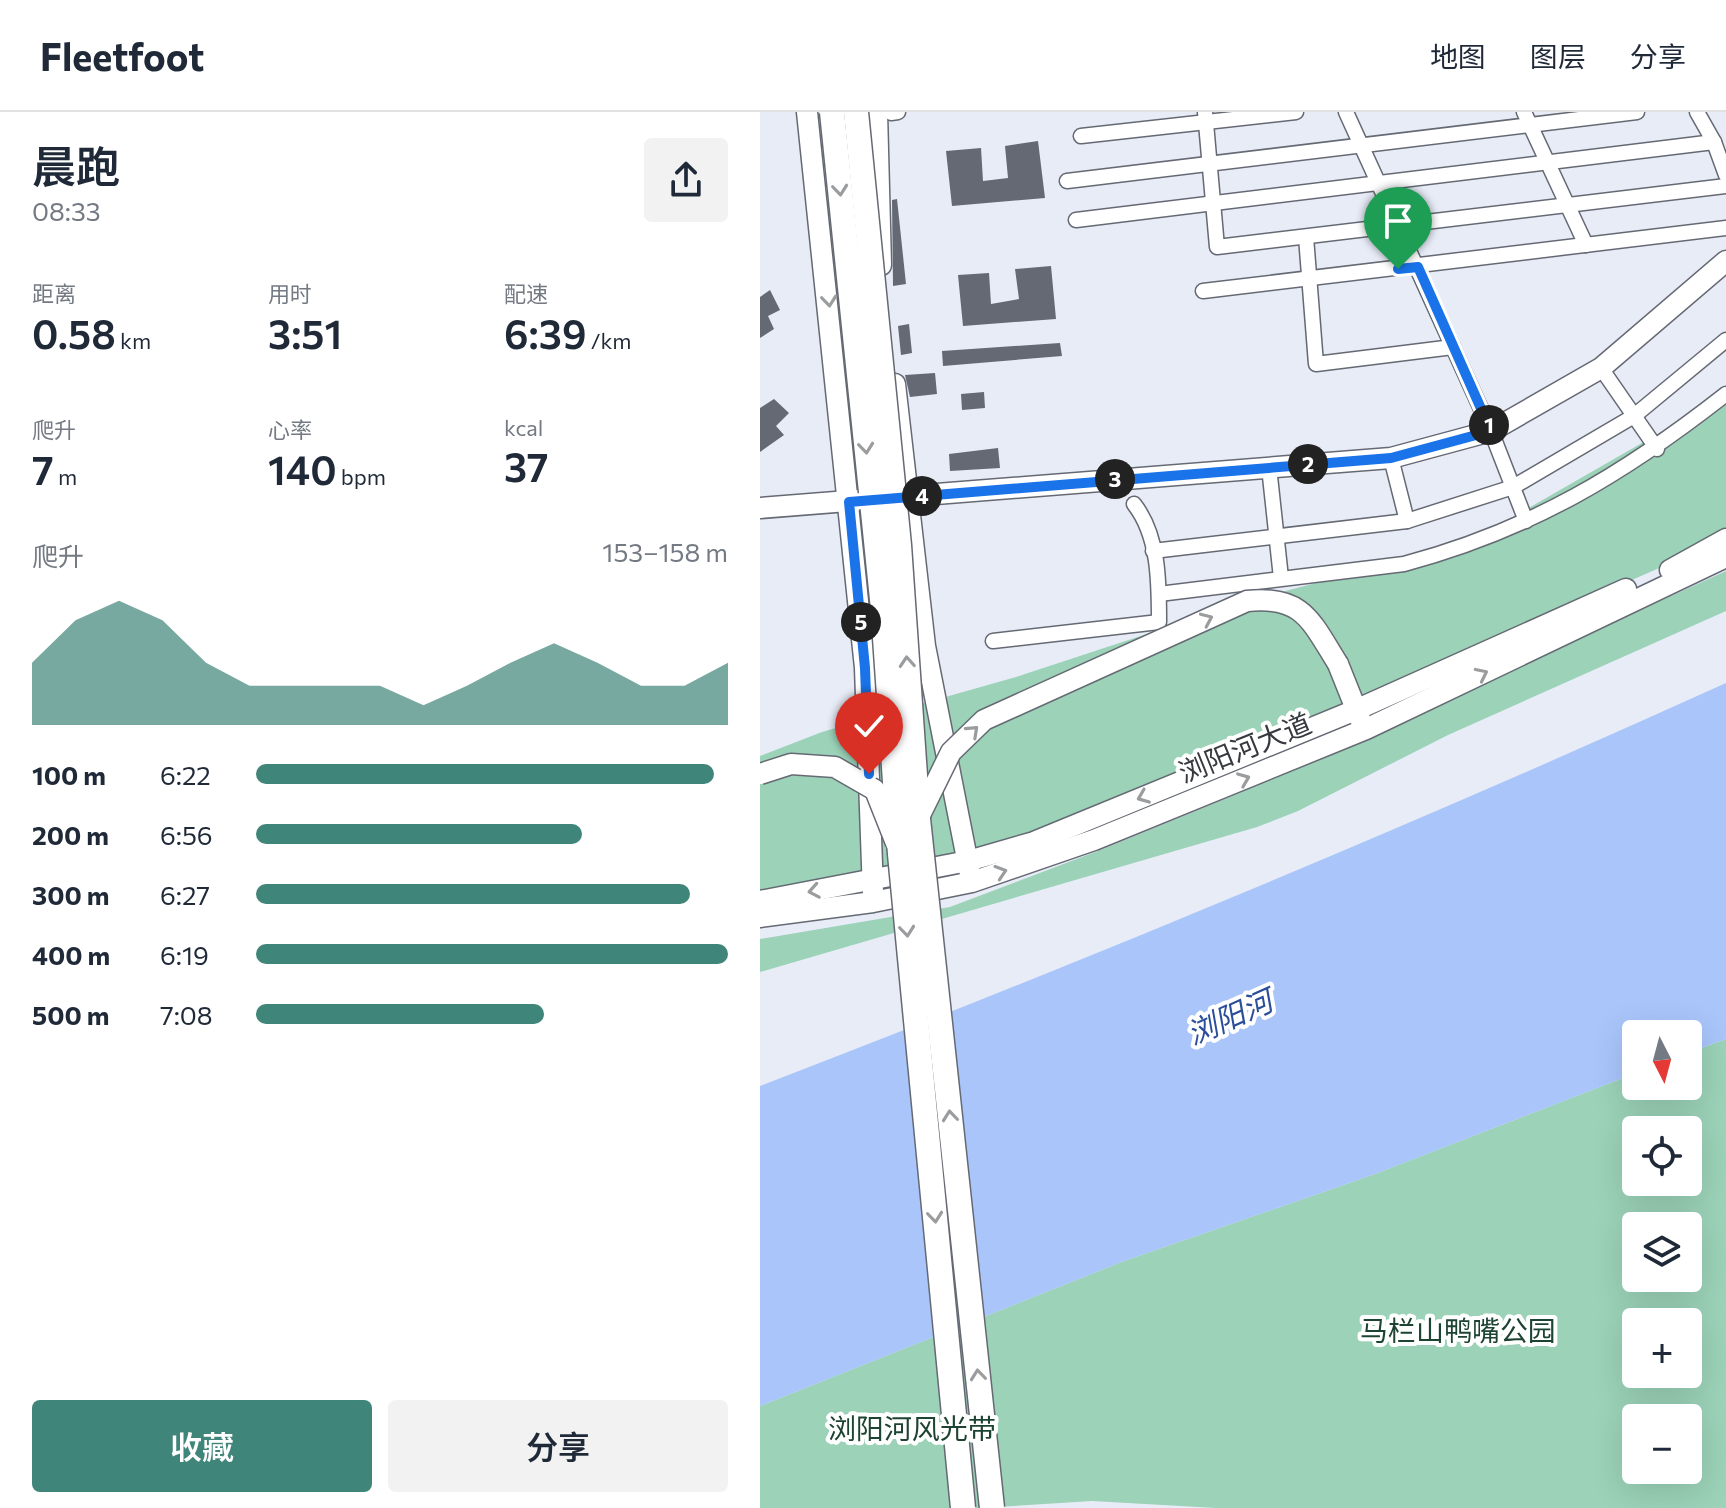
<!DOCTYPE html>
<html lang="zh">
<head>
<meta charset="utf-8">
<style>
  body { margin:0; font-family:Commissioner,"Noto Sans SC",sans-serif; background:#f2f2f3; color:#1f2937; height:100vh; display:flex; flex-direction:column; font-size:30px; white-space:nowrap }
  * { box-sizing:border-box; margin:0 }
  p { font-size:26px; color:#747a83 }
  .icon { flex:none; width:44px; height:44px; fill:none; stroke:currentColor; stroke-width:2; stroke-linecap:round; stroke-linejoin:round }
  .map { position:relative; flex:1; overflow:hidden }
  .sheet { display:flex; flex-direction:column; background:#fff; width:760px }
  .sheet>* { flex:none }
  .needle { width:52px; rotate:174deg }
  .controls { position:absolute; left:862px; top:908px; display:grid; gap:16px }
  .controls a { display:grid; place-items:center; width:80px; height:80px; border-radius:8px; background:#fff; box-shadow:0 8px 32px #0002; font-size:40px }
  .pin { position:absolute; display:grid; place-items:center; width:68px; height:68px; color:#fff; margin:-82px -34px; border-radius:50% 50% 50% 0; rotate:-45deg; box-shadow:0 0 8px #0007 }
  .pin .icon { rotate:45deg }
  .km { position:absolute; width:40px; height:40px; margin:-20px; border-radius:50%; background:#222; color:#fff; font-size:22px; line-height:40px; text-align:center }
  .round { display:grid; place-items:center; flex:none; width:84px; height:84px; border-radius:8px; background:#f2f2f3 }
  .overview { display:flex; align-items:center; justify-content:space-between; height:136px; padding:0 32px }
  h1 { font-size:44px; font-weight:600; line-height:60px }
  .stats { display:grid; grid-template-columns:repeat(3,1fr); gap:12px; height:136px; padding:8px 32px }
  .stats div { display:grid; align-content:center }
  .stats b { font-size:40px; font-weight:600 }
  .stats small { font-size:22px; font-weight:400 }
  .stats p { font-size:22px }
  .chart { height:224px; padding:16px 32px }
  .chart p { display:flex; justify-content:space-between }
  .chart svg { width:100%; height:144px; margin-top:8px; fill:#408579; opacity:.7 }
  .primary-button { display:flex; gap:16px; margin-top:auto; padding:16px 32px }
  .primary-button a { flex:1; height:92px; border-radius:8px; background:#408579; color:#fff; font-size:32px; font-weight:600; line-height:92px; text-align:center }
  .primary-button a+a { background:#f2f2f3; color:#1f2937 }
  ul { padding:0 32px; list-style:none; font-size:26px }
  li { display:grid; grid-template-columns:128px 96px 1fr; align-items:center; height:60px }
  li i { height:20px; border-radius:10px; background:#408579 }
  header { display:flex; align-items:center; gap:48px; box-sizing:border-box; height:112px; padding:0 40px; background:#fff; border-bottom:2px solid #e0e1e3 }
  header strong { font-size:38px }
  nav { display:flex; gap:44px; margin-inline-start:auto; font-size:28px }
  main { display:flex; flex:1; min-height:0 }
  .map>svg:first-child { display:block }
  .green { fill:#9bd2b8; fill-rule:evenodd }
  .water { fill:#a9c5fa }
  .building { fill:#646973 }
  .lines { fill:none; stroke-linecap:round; stroke-linejoin:round }
  .street-casing { stroke:#656973; stroke-width:17 }
  .secondary-casing { stroke:#656973; stroke-width:23 }
  .street { stroke:#fff; stroke-width:14 }
  .secondary { stroke:#fff; stroke-width:20 }
  .secondary-bridge-casing { stroke:#656973; stroke-width:23; stroke-linecap:butt }
  .highway-bridge-casing { stroke:#656973; stroke-width:27; stroke-linecap:butt }
  .secondary-bridge { stroke:#fff; stroke-width:20 }
  .highway-bridge { stroke:#fff; stroke-width:24 }
  .oneway { stroke:#9b9c9e }
  .route-casing { stroke:#fff; stroke-width:16 }
  .route { stroke:#1a73e8; stroke-width:10 }
  .labels { text-anchor:middle; stroke-width:8; stroke-linejoin:round; paint-order:stroke }
  .street-label { font-size:28px; fill:#37393e; stroke:#fff }
  .park-label { font-size:28px; fill:#1d4333; stroke:#fff }
  .water-label { font-size:30px; font-style:italic; fill:#2b4e9a; stroke:#fff }
</style>
</head>
<body>
<header>
<strong>Fleetfoot</strong>
<nav><a>地图</a><a>图层</a><a>分享</a></nav>
</header>
<main>
<section class="sheet">
<div class="overview"><div><h1>晨跑</h1><p>08:33</p></div><a class="round"><svg class="icon" aria-label="share" viewBox="0 0 24 24"><path d="M12 15V3M7 8l5-5 5 5M5 13v7h14v-7"/></svg></a></div>
<div class="stats">
<div><p>距离</p><b>0.58<small> km</small></b></div>
<div><p>用时</p><b>3:51</b></div>
<div><p>配速</p><b>6:39<small> /km</small></b></div>
</div>
<div class="stats">
<div><p>爬升</p><b>7<small> m</small></b></div>
<div><p>心率</p><b>140<small> bpm</small></b></div>
<div><p>kcal</p><b>37</b></div>
</div>
<div class="chart"><p><span>爬升</span>153–158 m</p>
<svg viewBox="0 0 160 44" preserveAspectRatio="none"><path d="M0 44V25L10 12L20 6L30 12L40 25L50 32L60 32L70 32L80 32L90 38L100 32L110 25L120 19L130 25L140 32L150 32L160 25V44z"/></svg>
</div>
<ul>
<li><b>100 m</b>6:22<i style="width:97%"></i></li>
<li><b>200 m</b>6:56<i style="width:69%"></i></li>
<li><b>300 m</b>6:27<i style="width:92%"></i></li>
<li><b>400 m</b>6:19<i style="width:100%"></i></li>
<li><b>500 m</b>7:08<i style="width:61%"></i></li>
</ul>
<div class="primary-button"><a>收藏</a><a>分享</a></div>
</section>
<div class="map">
<svg width="966" height="1396" viewBox="0 0 966 1396">
  <rect width="100%" height="100%" fill="#e7ecf7"/>
  <!-- green -->
  <g class="green">
    <polygon points="962,285 966,286 966,426 963,428 274,730 0,780 0,644 62,620 256,565 487,489 706,432"/>
    <polygon points="966,459 966,499 688,623 538,699 497,715 0,860 0,827 190,795 343,737 477,682"/>
    <path d="M966,927V1396H456L332,1389L220,1396H0V1294L364,1149L615,1062L876,961V974H928V941ZM876,1018H928V1070H876ZM876,1114H928V1166H876ZM876,1210H928V1262H876ZM876,1306H928V1358H876Z"/>
  </g>
  <!-- water -->
  <path class="water" d="M966,571V927L928,941V922H876V961L615,1062L364,1149L0,1294V974C326,849 648,715 966,571Z"/>
  <!-- building -->
  <g class="building">
    <polygon points="278,29 285,86 192,94 186,39 221,36 223,69 248,66 245,34"/>
    <polygon points="137,87 146,172 133,174 132,88"/>
    <polygon points="291,154 296,207 203,214 198,163 229,161 231,192 259,187 255,157"/>
    <polygon points="10,178 20,198 8,204 14,217 0,226 0,185"/>
    <polygon points="149,212 152,241 141,243 138,214"/>
    <polygon points="300,231 302,244 183,254 182,239"/>
    <polygon points="175,261 177,282 150,285 145,263"/>
    <polygon points="224,280 225,296 202,298 201,282"/>
    <polygon points="14,287 29,301 16,314 24,323 0,340 0,296"/>
    <polygon points="238,336 240,356 190,359 189,342"/>
  </g>
  <g class="lines">
    <!-- street casing -->
    <g class="street-casing">
      <g id="street">
        <polyline points="445,0 457,135 966,74"/>
        <polyline points="586,0 731,319 766,409"/>
        <polyline points="764,0 826,133"/>
        <polyline points="937,0 954,30 966,63"/>
        <polyline points="131,1 138,0"/>
        <polyline points="321,24 536,0"/>
        <polyline points="307,69 877,0"/>
        <polyline points="316,108 954,30"/>
        <polyline points="546,125 556,252 693,235"/>
        <polyline points="443,179 966,116"/>
        <polyline points="841,256 897,337"/>
        <polyline points="631,346 647,409"/>
        <polyline points="509,355 521,466"/>
        <polyline points="393,439 647,409 753,375 874,304 966,228"/>
        <path d="M399,482L644,452C771,418 864,362 966,282"/>
        <path d="M233,529L399,510C399,470 399,424 374,392"/>
      </g>
    </g>
    <!-- secondary casing -->
    <g class="secondary-casing">
      <g id="secondary">
        <polyline points="47,0 105,556 113,781"/>
        <polyline points="117,0 121,153"/>
        <polyline points="135,272 165,534 210,762"/>
        <polyline points="0,396 631,346 731,319 841,256 966,149"/>
        <polyline points="910,458 966,427"/>
        <polyline points="578,552 600,607"/>
        <polyline points="0,789 208,749 274,730 598,597 866,477"/>
        <polyline points="0,805 113,790 212,770 334,728 606,617 966,445"/>
      </g>
    </g>
    <!-- street -->
    <use href="#street" class="street"/>
    <!-- secondary -->
    <use href="#secondary" class="secondary"/>
    <!-- secondary-bridge casing -->
    <g class="secondary-bridge-casing">
      <g id="secondary-bridge">
        <polyline points="0,662 31,652 75,655 115,678 136,731"/>
        <path d="M158,707L191,640L224,608L487,489C543,483 551,509 578,552"/>
      </g>
    </g>
    <!-- highway-bridge casing -->
    <g class="highway-bridge-casing">
      <g id="highway-bridge">
        <polyline points="72,0 123,497 140,742 203,1396"/>
        <polyline points="96,0 139,433 158,707 232,1396"/>
      </g>
    </g>
    <!-- secondary-bridge -->
    <use href="#secondary-bridge" class="secondary-bridge"/>
    <!-- highway-bridge -->
    <use href="#highway-bridge" class="highway-bridge"/>
  </g>
  <!-- one-way arrows -->
  <defs><path id="oneway-chevron" d="M-2-3.5L2.5 0L-2 3.5" fill="none" stroke-width="1.6" stroke-linecap="round" stroke-linejoin="round" transform="scale(2)"/></defs>
  <g class="oneway">
    <use href="#oneway-chevron" transform="translate(80 78) rotate(84)"/>
    <use href="#oneway-chevron" transform="translate(69 189) rotate(84)"/>
    <use href="#oneway-chevron" transform="translate(106 336) rotate(84)"/>
    <use href="#oneway-chevron" transform="translate(447 507) rotate(-24)"/>
    <use href="#oneway-chevron" transform="translate(147 550) rotate(-94)"/>
    <use href="#oneway-chevron" transform="translate(722 562) rotate(-26)"/>
    <use href="#oneway-chevron" transform="translate(213 619) rotate(-43)"/>
    <use href="#oneway-chevron" transform="translate(484 667) rotate(-22)"/>
    <use href="#oneway-chevron" transform="translate(383 685) rotate(158)"/>
    <use href="#oneway-chevron" transform="translate(241 760) rotate(-18)"/>
    <use href="#oneway-chevron" transform="translate(54 779) rotate(170)"/>
    <use href="#oneway-chevron" transform="translate(147 819) rotate(84)"/>
    <use href="#oneway-chevron" transform="translate(190 1004) rotate(-96)"/>
    <use href="#oneway-chevron" transform="translate(175 1105) rotate(84)"/>
    <use href="#oneway-chevron" transform="translate(218 1263) rotate(-96)"/>
  </g>
  <g class="lines">
    <!-- route casing -->
    <g class="route-casing">
      <polyline id="route" points="109,662 105,556 89,390 631,346 731,319 658,155 638,157"/>
    </g>
    <!-- route -->
    <use href="#route" class="route"/>
  </g>
  <g class="labels">
    <!-- street labels -->
    <g class="street-label">
      <text transform="translate(485 636) rotate(-22)" y="10">浏阳河大道</text>
    </g>
    <!-- park labels -->
    <g class="park-label">
      <text x="698" y="1229">马栏山鸭嘴公园</text>
      <text x="152" y="1327">浏阳河风光带</text>
    </g>
    <!-- water labels -->
    <g class="water-label">
      <text transform="translate(470 906) rotate(-24)" y="10">浏阳河</text>
    </g>
  </g>
</svg>
<div class="controls">
<a><svg class="needle" viewBox="-14 -14 28 28"><path d="M0-13l5 13h-10z" fill="#e53935"/><path d="M0 13l5-13h-10z" fill="#747a83"/></svg></a>
<a><svg class="icon" aria-label="locate" viewBox="0 0 24 24"><circle cx="12" cy="12" r="6"/><path d="M12 2v4M12 18v4M2 12h4M18 12h4"/></svg></a>
<a><svg class="icon" aria-label="layers" viewBox="0 0 24 24"><path d="M12 4l9 5-9 5-9-5zM3 14l9 5 9-5"/></svg></a>
<a>+</a>
<a>−</a>
</div>
<div class="pin" style="left:638px;top:157px;background:#1e9e55"><svg class="icon" aria-label="arrive" viewBox="0 0 24 24"><path d="M6 21V4h12l-3 4 3 4H6"/></svg></div>
<div class="pin" style="left:109px;top:662px;background:#d93025"><svg class="icon" aria-label="check" viewBox="0 0 24 24"><path d="M5 12l5 5 9-10"/></svg></div>
<b class="km" style="left:729px;top:313px">1</b>
<b class="km" style="left:548px;top:352px">2</b>
<b class="km" style="left:355px;top:367px">3</b>
<b class="km" style="left:162px;top:384px">4</b>
<b class="km" style="left:101px;top:510px">5</b>
</div>
</main>
</body>
</html>
